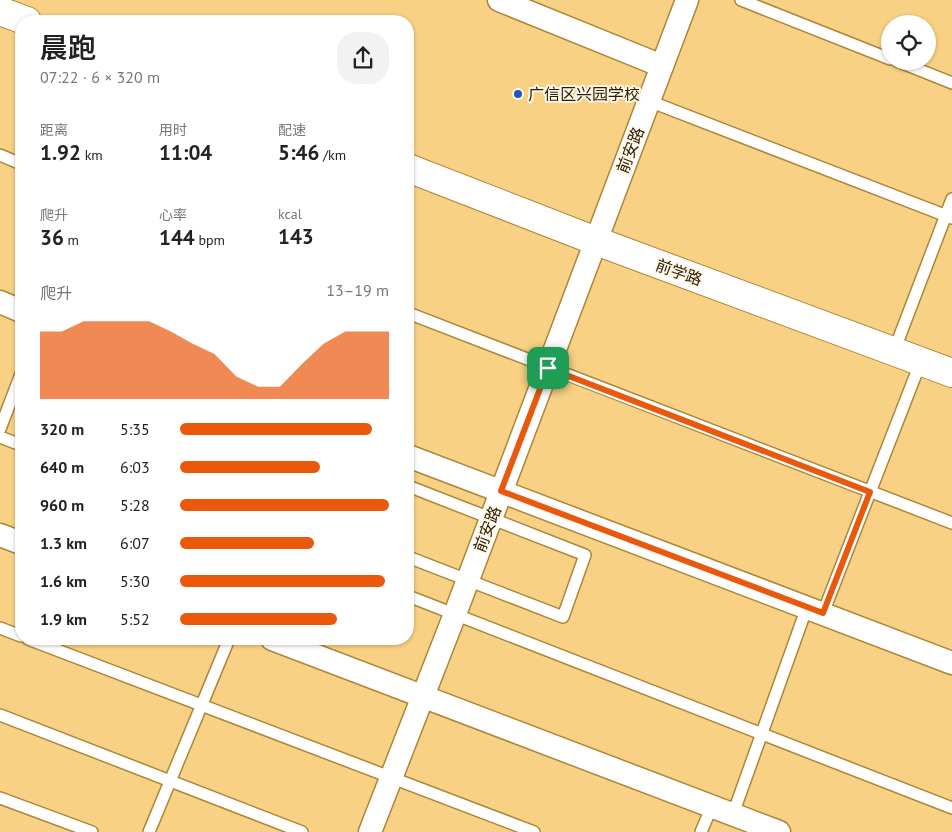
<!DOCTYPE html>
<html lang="zh">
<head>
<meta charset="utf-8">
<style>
  body { margin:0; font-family:"PT Sans","Noto Sans SC",sans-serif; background:#f2f2f2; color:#222; height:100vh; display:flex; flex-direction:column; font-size:19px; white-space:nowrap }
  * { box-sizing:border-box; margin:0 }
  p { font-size:16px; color:#767676 }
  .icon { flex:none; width:28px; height:28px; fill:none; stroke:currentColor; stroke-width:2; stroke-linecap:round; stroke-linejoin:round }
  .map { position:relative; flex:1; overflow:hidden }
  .panel { position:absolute; left:15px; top:15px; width:399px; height:630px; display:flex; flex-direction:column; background:#fff; border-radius:20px; box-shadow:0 1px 4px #0004 }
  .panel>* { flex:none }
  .tools { position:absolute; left:881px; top:15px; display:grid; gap:10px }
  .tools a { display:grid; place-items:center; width:55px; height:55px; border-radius:50%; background:#fff; box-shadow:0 1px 4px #0004; font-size:25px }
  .pin { position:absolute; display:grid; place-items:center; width:42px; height:42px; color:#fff; margin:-21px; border-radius:10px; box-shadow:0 2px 8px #0006 }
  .round { display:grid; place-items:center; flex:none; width:52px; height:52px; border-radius:20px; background:#f2f2f2 }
  .head { display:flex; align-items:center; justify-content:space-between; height:85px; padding:0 25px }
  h1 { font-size:28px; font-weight:600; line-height:38px }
  .metrics { display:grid; grid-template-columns:repeat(3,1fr); gap:8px; height:85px; padding:5px 25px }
  .metrics div { display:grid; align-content:center }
  .metrics b { font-size:21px; font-weight:600 }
  .metrics small { font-size:14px; font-weight:400 }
  .metrics p { font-size:14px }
  .chart { height:140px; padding:10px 25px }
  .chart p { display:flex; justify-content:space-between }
  .chart svg { width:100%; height:90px; margin-top:5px; fill:#ea580c; opacity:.7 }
  ul { padding:0 25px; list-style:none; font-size:16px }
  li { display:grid; grid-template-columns:80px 60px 1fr; align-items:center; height:38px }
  li i { height:12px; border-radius:6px; background:#ea580c }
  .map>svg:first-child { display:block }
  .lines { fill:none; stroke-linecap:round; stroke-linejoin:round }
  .service-casing { stroke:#ac8638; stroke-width:14 }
  .minor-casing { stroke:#ac8638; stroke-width:25 }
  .tertiary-casing { stroke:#ac8638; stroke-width:30 }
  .service { stroke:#fff; stroke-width:11 }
  .minor { stroke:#fff; stroke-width:22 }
  .tertiary { stroke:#fff; stroke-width:28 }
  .route-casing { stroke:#fff; stroke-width:10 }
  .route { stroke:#ea580c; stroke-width:6 }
  .poi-dot { fill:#2054c1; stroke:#fff7e8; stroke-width:2 }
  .labels { text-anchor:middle; stroke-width:4; stroke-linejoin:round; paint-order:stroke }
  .poi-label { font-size:16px; fill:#2b1c00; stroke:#fff7e8; text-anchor:start }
  .street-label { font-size:16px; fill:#2b1c00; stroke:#fff7e8 }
</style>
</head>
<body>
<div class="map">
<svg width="952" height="832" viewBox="0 0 952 832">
  <rect width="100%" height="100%" fill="#f9d184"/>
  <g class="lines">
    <!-- service casing -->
    <g class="service-casing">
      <g id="service">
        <polyline points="741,0 890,59"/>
        <polyline points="897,61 952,83"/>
        <polyline points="649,101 952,218"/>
        <polyline points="0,155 21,164"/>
        <polyline points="408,313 952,523"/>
        <polyline points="894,351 952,199"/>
        <polyline points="0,429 21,374"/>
        <polyline points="0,437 21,445"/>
        <polyline points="408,486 585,555 563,617 408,557"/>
        <polyline points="408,596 952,808"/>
        <polyline points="823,613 921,361"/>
        <polyline points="0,628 21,636"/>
        <polyline points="28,639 534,832"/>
        <polyline points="0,715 302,832"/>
        <polyline points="0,798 92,832"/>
        <polyline points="733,814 807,607"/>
        <polyline points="149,832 229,639"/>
        <polyline points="701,832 712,806"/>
      </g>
    </g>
    <!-- minor casing -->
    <g class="minor-casing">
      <g id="minor">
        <polyline points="499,0 662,66"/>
        <polyline points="0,302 21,311"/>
        <polyline points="408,456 952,663"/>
        <polyline points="0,535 21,543"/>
        <polyline points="272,639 779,832"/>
        <polyline points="370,832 455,614 687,0"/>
      </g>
    </g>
    <!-- tertiary casing -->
    <g class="tertiary-casing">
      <g id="tertiary">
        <polyline points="0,11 27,21"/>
        <polyline points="408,168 596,241 952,373"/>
      </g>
    </g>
    <!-- service -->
    <use href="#service" class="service"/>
    <!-- minor -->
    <use href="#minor" class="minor"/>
    <!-- tertiary -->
    <use href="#tertiary" class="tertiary"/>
  </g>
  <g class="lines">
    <!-- route casing -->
    <g class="route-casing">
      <polygon id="route" points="548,368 870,492 823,613 501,491"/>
    </g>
    <!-- route -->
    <use href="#route" class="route"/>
  </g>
  <!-- markers -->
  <circle class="poi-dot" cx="518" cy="94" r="5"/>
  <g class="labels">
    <!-- poi labels -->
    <g class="poi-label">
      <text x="528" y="100">广信区兴园学校</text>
    </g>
    <!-- street labels -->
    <g class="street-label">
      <text transform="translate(630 150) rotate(-69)" y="6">前安路</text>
      <text transform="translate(679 272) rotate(20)" y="6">前学路</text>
      <text transform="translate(487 529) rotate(-69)" y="6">前安路</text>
    </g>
  </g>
</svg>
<div class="tools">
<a><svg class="icon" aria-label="locate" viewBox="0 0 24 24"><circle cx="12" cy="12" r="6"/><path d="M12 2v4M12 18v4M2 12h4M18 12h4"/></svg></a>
</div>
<div class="pin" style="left:548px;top:368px;background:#1e9e55"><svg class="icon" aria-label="arrive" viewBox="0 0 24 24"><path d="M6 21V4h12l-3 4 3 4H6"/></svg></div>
<section class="panel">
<div class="head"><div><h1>晨跑</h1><p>07:22 · 6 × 320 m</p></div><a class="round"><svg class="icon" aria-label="share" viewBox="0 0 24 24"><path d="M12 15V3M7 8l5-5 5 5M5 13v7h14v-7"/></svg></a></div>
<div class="metrics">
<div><p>距离</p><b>1.92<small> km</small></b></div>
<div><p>用时</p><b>11:04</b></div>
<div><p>配速</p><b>5:46<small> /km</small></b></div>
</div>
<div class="metrics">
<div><p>爬升</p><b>36<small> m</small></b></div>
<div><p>心率</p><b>144<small> bpm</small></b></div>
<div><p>kcal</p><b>143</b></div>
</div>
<div class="chart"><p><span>爬升</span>13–19 m</p>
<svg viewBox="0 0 160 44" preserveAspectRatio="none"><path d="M0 44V11L10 11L20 6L30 6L40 6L50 6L60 11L70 17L80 22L90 33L100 38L110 38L120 27L130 17L140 11L150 11L160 11V44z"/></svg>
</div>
<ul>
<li><b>320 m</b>5:35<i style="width:92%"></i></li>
<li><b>640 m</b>6:03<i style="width:67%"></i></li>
<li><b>960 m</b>5:28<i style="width:100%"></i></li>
<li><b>1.3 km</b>6:07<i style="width:64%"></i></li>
<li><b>1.6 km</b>5:30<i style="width:98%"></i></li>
<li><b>1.9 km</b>5:52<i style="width:75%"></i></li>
</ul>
</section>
</div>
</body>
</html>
